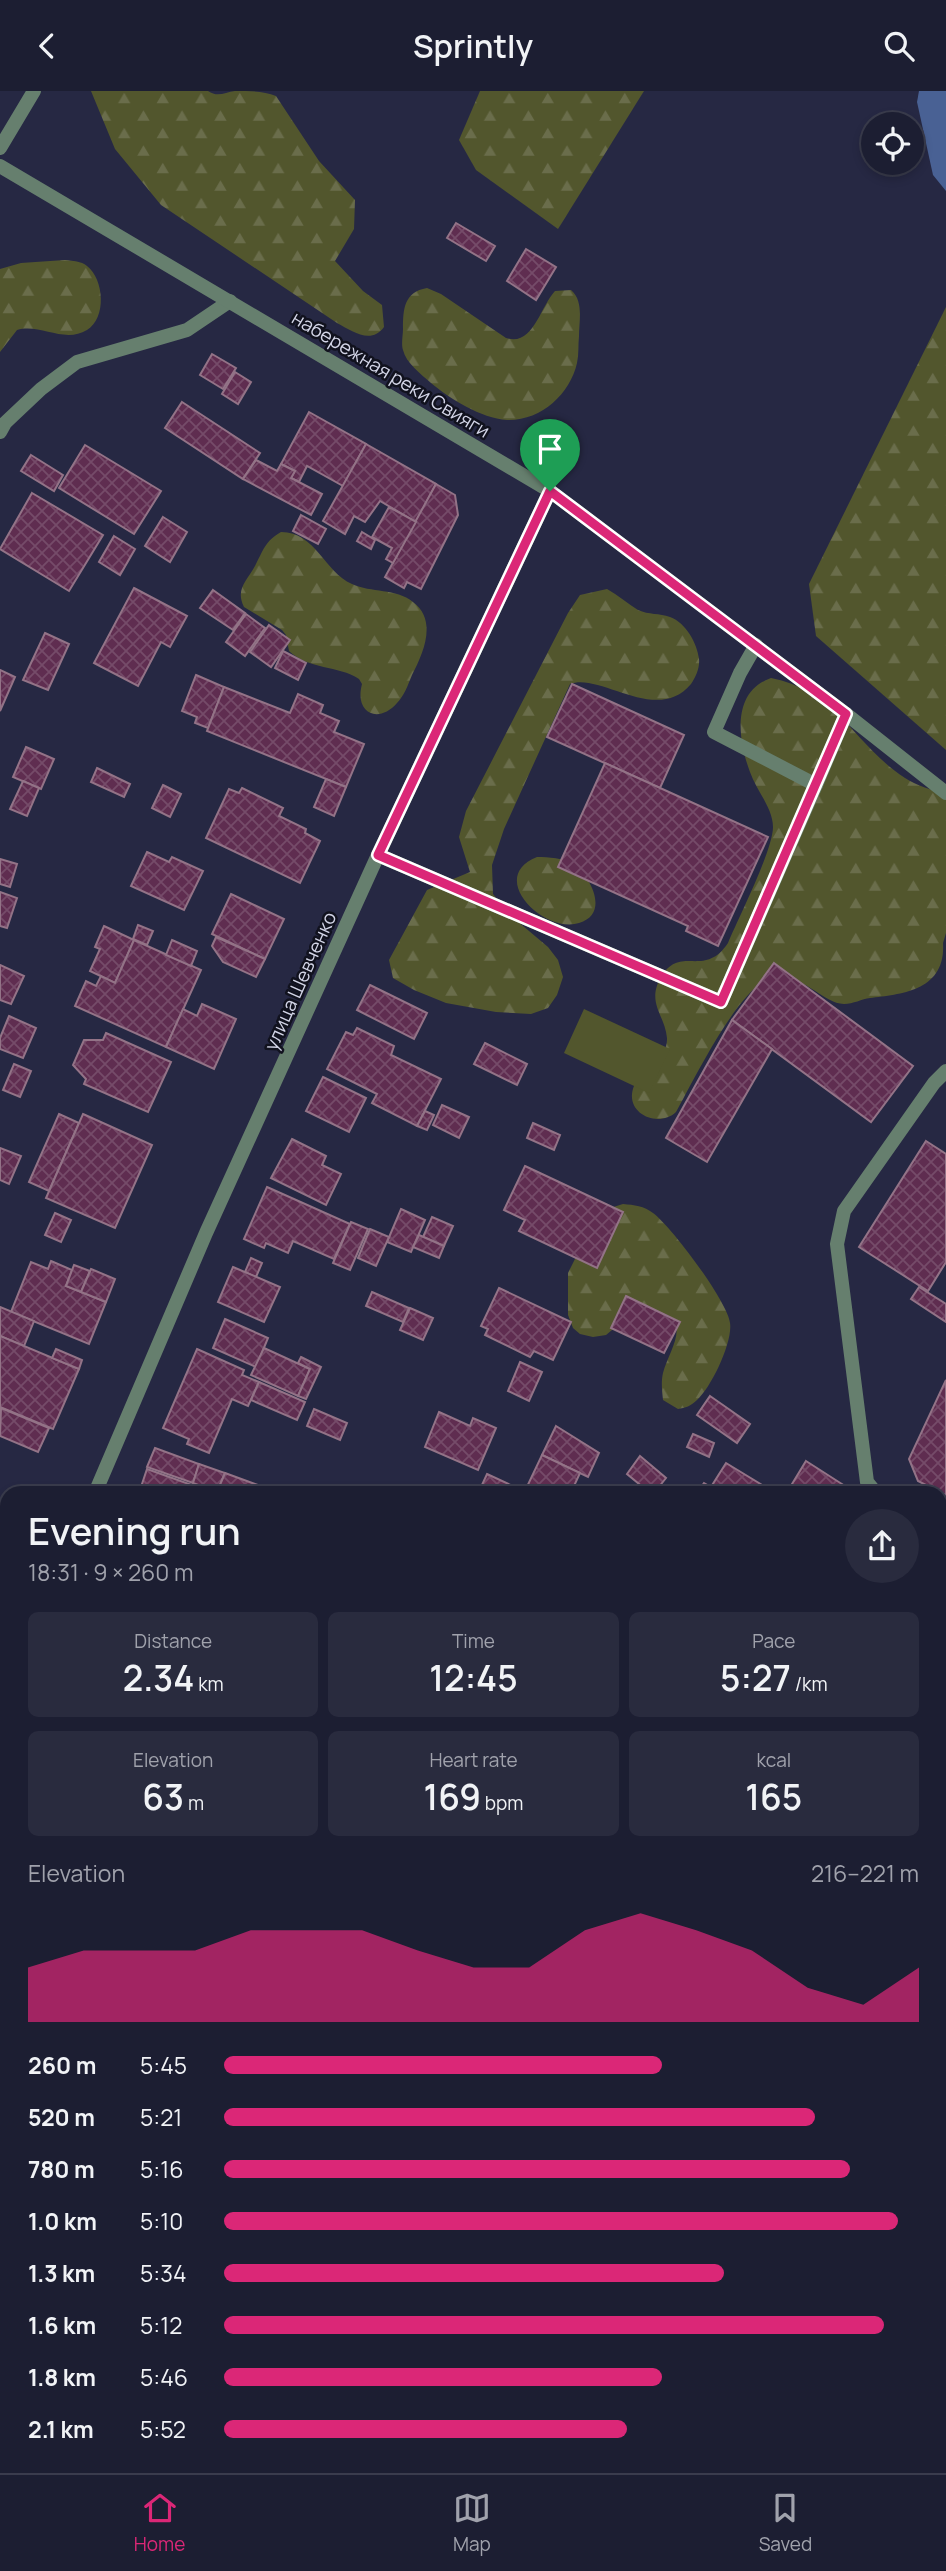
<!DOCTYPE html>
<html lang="en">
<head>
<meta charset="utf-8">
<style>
  body { margin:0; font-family:Manrope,sans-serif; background:#292b3e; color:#f1f3f6; height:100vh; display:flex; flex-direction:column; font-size:26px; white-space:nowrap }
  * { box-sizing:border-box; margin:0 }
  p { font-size:23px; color:#a0a2ac }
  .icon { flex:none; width:38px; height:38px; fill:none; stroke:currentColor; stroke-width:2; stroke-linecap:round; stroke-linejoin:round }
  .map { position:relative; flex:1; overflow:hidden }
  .sheet { position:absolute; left:0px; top:1395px; width:947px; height:989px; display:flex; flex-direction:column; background:#1c1e32; border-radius:21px 21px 0 0; box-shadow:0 4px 10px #0003,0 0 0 2px #3a3c4d }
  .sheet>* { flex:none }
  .buttons { position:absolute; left:861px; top:21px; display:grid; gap:14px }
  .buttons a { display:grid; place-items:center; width:63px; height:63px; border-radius:50%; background:#1c1e32; box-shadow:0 4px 10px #0003,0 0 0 2px #3a3c4d; font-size:35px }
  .pin { position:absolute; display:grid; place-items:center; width:60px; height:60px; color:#fff; margin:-72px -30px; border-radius:50% 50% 50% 0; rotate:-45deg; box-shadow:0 0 7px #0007 }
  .pin .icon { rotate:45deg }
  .round { display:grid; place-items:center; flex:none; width:74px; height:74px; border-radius:37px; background:#292b3e }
  .headline { display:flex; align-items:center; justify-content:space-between; height:119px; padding:0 28px }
  h1 { font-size:38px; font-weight:600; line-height:52px }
  .figures { display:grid; grid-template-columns:repeat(3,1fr); gap:10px; height:119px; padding:7px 28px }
  .figures div { display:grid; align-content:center; border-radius:10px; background:#292b3e; text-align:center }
  .figures b { font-size:35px; font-weight:600 }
  .figures small { font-size:19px; font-weight:400 }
  .figures p { font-size:19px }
  .chart { height:196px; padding:14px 28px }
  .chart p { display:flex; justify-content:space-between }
  .chart svg { width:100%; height:126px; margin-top:7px; fill:#db2777; opacity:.7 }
  ul { padding:0 28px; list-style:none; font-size:23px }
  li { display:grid; grid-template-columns:112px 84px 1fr; align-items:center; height:52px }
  li i { height:18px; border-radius:9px; background:#db2777 }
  header { display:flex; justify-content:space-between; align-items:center; height:91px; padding:0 28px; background:#1c1e32; font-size:32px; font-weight:600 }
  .menu { display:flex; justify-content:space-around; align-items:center; height:98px; border-top:2px solid #3a3c4d; background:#1c1e32; font-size:19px; color:#a0a2ac }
  .menu a { display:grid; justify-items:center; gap:4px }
  .menu .on { color:#db2777 }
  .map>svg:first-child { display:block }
  .grass { fill:url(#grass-tufts) }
  .forest { fill:url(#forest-firs) }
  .park { fill:#52562d }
  .water { fill:#496194 }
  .building { fill:url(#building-cross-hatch); stroke:#937387; stroke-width:2 }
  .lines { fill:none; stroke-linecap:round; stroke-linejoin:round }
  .lane { stroke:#667f6e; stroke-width:14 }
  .street { stroke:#667f6e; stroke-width:14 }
  .route-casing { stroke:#fff; stroke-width:14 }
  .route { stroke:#db2777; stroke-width:9 }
  .labels { text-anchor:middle; stroke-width:5; stroke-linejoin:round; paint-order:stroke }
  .street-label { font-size:19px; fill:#d3d5e7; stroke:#11121e }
</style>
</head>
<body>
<header><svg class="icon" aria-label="back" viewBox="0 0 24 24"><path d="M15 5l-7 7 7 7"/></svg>Sprintly<svg class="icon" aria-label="search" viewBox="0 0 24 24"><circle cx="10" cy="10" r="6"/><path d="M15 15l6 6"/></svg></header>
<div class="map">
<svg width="946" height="2382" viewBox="0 0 946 2382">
  <defs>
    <pattern id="grass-tufts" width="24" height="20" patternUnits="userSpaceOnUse" patternTransform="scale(1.75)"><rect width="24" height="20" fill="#52562d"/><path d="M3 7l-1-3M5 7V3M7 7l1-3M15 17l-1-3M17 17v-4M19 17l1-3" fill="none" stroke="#6a6d4b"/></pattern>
    <pattern id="forest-firs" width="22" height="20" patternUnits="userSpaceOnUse" patternTransform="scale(1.75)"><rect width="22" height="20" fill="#52562d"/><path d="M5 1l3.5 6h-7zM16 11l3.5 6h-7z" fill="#6a6d4b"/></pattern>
    <pattern id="building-cross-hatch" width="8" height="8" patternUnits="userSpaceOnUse" patternTransform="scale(1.75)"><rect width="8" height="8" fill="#5f2d50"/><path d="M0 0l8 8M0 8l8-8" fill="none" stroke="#754b69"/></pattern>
  </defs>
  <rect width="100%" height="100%" fill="#262843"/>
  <!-- grass -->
  <g class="grass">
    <polygon points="940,1583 946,1588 946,1659 940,1655"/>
    <polygon points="946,1870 946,1927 940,1923 940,1873"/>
    <polygon points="946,1966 946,2382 868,2382 867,2377 940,2376 940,1978"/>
  </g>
  <!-- forest -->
  <g class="forest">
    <path d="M91,0H208C218,7 225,1 235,0C249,0 264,0 276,5L319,70L355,109L354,138L335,170L363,200L382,214L384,236C371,254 352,240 337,232L161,114L115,58Z"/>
    <polygon points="480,0 644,0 558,138 476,79 459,49"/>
    <path d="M65,169C73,170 81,170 87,175C104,188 107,227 87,239C64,253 40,232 17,239L0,261V178L21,172Z"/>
    <path d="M427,197L441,203L506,247C533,256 540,216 555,200L571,199C584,210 579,230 579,245C578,254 579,263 577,272C570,303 541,330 507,329C481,327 450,308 431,292C421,283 406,272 403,259C401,253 403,244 403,238C403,218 404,201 427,197Z"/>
    <polygon points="946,216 946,659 816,545 809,493"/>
    <path d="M281,441C316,441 324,481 352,493C371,502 396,497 413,511C438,530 423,562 412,584C408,594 404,605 397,612C379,633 354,623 362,593L359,588C338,574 309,579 289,560L286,544L282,539L244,516C235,498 247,490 255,475C263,460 265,450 281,441Z"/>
    <path d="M607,498C618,504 628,513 638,519C649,524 659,522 670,526C686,532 697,552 699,568C700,576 696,586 691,593C657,634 600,581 570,593L504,738L492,774L493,803L510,824L548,856L558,869L563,886L557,904L548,917L531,923L496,921L446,912L414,899L393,887L389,869L427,799L470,781L459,746L466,720L568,522L580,504Z"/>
    <path d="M771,587C839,601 854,654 905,687C917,695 932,699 946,703V842L943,852C946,900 901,903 870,907C862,908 853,913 844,913C821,912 803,880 770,888C738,897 693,991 676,1021C658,1038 623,1022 634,995C641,978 668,968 667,947C665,924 646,912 661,886C681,853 704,888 728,852C738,828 773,759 773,736C773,717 756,699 750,681C738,649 731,601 771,587Z"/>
    <path d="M537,766C548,766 564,767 573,773C591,785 610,823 579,832C544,843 486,786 537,766Z"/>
    <path d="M623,1113C634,1114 644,1115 653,1122C671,1135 728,1211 730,1232C733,1251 711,1297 697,1309C691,1315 685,1317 678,1318L663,1309C662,1299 661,1291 663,1282C669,1259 695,1227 654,1220L618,1234L606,1244L593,1246L580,1243L573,1237L568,1224V1182L580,1158L607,1118Z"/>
    <polygon points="940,2243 946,2245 946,2376 930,2377 940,2376"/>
    <polygon points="770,2377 867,2377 868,2382 771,2382"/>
  </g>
  <!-- park -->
  <polygon class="park" points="584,918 670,958 649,1002 564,962"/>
  <!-- water -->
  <polygon class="water" points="919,0 946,0 946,100 933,84 917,11"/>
  <!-- building -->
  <g class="building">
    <polygon points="456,132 495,155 486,170 447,147"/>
    <polygon points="526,158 556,176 536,209 507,190"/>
    <polygon points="212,263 236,277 223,298 200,284"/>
    <polygon points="235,281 251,291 238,313 222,303"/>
    <polygon points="182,311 260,362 243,388 165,337"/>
    <polygon points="309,321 366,353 343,395 307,375 299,391 291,387 295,380 281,373"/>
    <polygon points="366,353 436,393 416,431 380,410 365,431 354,425 345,443 323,430"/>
    <polygon points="85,354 161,400 134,443 59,397"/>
    <polygon points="31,364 63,384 54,400 21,380"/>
    <polygon points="256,369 277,380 281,373 295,380 291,387 322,403 311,424 243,388"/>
    <polygon points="436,393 455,404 458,424 421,498 407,491 404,497 385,486"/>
    <polygon points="32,402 103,444 69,500 0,458"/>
    <polygon points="389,416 416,431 393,472 386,468 392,457 372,446"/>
    <polygon points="301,424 326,438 318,453 293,440"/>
    <polygon points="163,426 187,441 170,471 145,455"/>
    <polygon points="362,441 375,449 371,458 357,450"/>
    <polygon points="114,445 135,458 120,484 99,471"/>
    <polygon points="134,497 187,525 170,556 161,551 138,595 94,572"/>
    <polygon points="213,499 245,522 233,539 200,517"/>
    <polygon points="246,523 265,537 245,565 226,551"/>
    <polygon points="269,534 290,549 271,576 250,561"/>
    <polygon points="45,542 69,553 48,599 23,589"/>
    <polygon points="283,560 306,572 298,589 275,577"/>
    <polygon points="0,579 15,586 0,620"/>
    <polygon points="196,584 224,596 208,637 195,632 197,626 182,620"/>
    <polygon points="572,593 684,644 660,697 547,646"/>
    <polygon points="224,596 290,622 298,603 323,614 320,622 339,630 334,641 364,653 346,696 207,640"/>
    <polygon points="26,656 54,668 41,698 13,686"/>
    <polygon points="605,672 768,746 718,855 686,840 688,835 558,776"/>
    <polygon points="97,677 130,693 124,706 91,691"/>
    <polygon points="326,688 346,696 334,725 314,716"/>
    <polygon points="23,690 39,697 27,725 10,718"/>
    <polygon points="163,694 181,703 170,726 152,717"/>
    <polygon points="242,697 283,717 279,725 306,738 305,742 320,750 300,792 206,747 229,698 239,702"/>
    <polygon points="147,761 169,771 172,766 203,780 184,819 131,795"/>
    <polygon points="0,768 17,773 10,796 0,793"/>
    <polygon points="0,801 17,807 7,837 0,835"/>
    <polygon points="231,803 284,828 265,868 212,843"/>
    <polygon points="138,834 153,840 147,854 133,848"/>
    <polygon points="104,835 134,849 115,892 90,880 100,858 95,856"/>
    <polygon points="216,846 265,868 256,886 223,871 212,855"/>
    <polygon points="134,849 201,879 166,956 75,915 86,890 96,895 101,885 115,892"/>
    <polygon points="172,849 197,860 191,875 166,864"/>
    <polygon points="774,872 913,975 871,1031 732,929"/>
    <polygon points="0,874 24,885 11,913 0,909"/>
    <polygon points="370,894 427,922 414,948 357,919"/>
    <polygon points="202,913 236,928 214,978 166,956 183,918 197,925"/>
    <polygon points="9,925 36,937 23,967 0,958 0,947"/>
    <polygon points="732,929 772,958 707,1071 666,1047"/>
    <polygon points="357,937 394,955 391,964 441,988 417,1035 372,1012 377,1003 327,978 346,941 353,944"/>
    <polygon points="106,942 171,971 148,1021 84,993 86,988 73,974 84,949 103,949"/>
    <polygon points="485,952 527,973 517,994 474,973"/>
    <polygon points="14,973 31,980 20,1006 3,999"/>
    <polygon points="323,986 366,1007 349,1041 306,1020"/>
    <polygon points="442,1014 469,1026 459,1047 433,1034"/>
    <polygon points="425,1020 434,1024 427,1039 417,1035"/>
    <polygon points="59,1023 79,1032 49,1100 29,1091"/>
    <polygon points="83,1023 152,1054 115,1137 46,1107"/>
    <polygon points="533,1032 560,1044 554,1059 527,1047"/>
    <polygon points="292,1048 326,1065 322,1074 341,1083 326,1114 271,1087"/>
    <polygon points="926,1050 946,1063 946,1171 928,1200 859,1156"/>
    <polygon points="0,1057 21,1065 9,1093 0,1089"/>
    <polygon points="525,1075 623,1121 597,1177 519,1140 525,1129 504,1119"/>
    <polygon points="267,1096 350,1133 334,1168 293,1150 288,1162 266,1152 264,1157 244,1148"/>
    <polygon points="401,1118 425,1129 411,1161 387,1151"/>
    <polygon points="55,1122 71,1129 61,1151 45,1144"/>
    <polygon points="432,1126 453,1135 444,1155 423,1146"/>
    <polygon points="351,1131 368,1138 350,1179 333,1172"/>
    <polygon points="370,1138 389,1146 376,1175 358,1167"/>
    <polygon points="419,1144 444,1155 439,1167 413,1156"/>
    <polygon points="251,1167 262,1172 256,1186 245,1181"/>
    <polygon points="51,1170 72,1179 66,1195 106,1211 89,1253 11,1221 31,1171 48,1178"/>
    <polygon points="74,1174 90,1180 81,1201 66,1195"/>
    <polygon points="233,1176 280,1196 264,1231 218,1211"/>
    <polygon points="91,1178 115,1188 106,1211 81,1201"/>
    <polygon points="919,1196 946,1213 946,1231 911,1208"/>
    <polygon points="499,1197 571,1231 553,1269 534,1260 530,1266 485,1244 488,1238 481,1235"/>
    <polygon points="372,1201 409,1217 403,1231 366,1215"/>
    <polygon points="626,1205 680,1231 664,1262 611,1237"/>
    <polygon points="0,1216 34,1230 24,1255 0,1245"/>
    <polygon points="410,1217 433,1227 423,1249 400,1239"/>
    <polygon points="225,1228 268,1247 256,1276 213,1257"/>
    <polygon points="0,1245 79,1278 53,1338 0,1316"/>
    <polygon points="264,1257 310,1278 298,1305 251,1284"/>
    <polygon points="56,1258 82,1269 79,1278 52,1267"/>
    <polygon points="197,1258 244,1279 242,1284 259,1291 248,1315 232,1308 209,1362 187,1353 189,1348 163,1337"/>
    <polygon points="301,1266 321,1276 306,1308 298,1305 310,1278 298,1272"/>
    <polygon points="520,1271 542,1281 529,1310 508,1300"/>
    <polygon points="946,1289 946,1404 918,1390 909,1368"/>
    <polygon points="259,1291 305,1311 297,1329 251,1309"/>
    <polygon points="710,1305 750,1333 737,1352 697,1324"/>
    <polygon points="1,1317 49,1337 38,1361 0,1345"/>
    <polygon points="314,1318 347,1332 340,1349 307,1335"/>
    <polygon points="439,1321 470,1335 473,1327 496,1337 478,1379 425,1356"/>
    <polygon points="556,1335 599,1362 588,1386 542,1364"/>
    <polygon points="693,1343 714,1352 709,1366 687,1356"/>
    <polygon points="155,1357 199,1373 193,1392 147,1376"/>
    <polygon points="542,1364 580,1382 573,1397 583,1402 524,1402"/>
    <polygon points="640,1365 666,1387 654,1402 650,1402 627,1383"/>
    <polygon points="806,1370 845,1395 841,1402 794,1402 789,1398"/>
    <polygon points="726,1372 767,1397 765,1402 721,1402 711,1396"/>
    <polygon points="199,1373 225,1382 217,1401 193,1392"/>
    <polygon points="147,1378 203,1398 201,1402 139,1402"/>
    <polygon points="225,1382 277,1401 277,1402 217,1401"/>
    <polygon points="487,1383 515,1396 513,1402 492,1402 481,1396"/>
    <polygon points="704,1392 711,1396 721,1402 697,1402"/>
    <polygon points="940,1493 946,1498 946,1587 940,1582"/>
    <polygon points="940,1656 946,1660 946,1796 940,1792"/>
    <polygon points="940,1925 946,1929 946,1962 940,1973"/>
    <polygon points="43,2376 113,2376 112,2382 42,2382"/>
    <polygon points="113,2376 132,2376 131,2382 112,2382"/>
    <polygon points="176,2376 294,2376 293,2382 175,2382"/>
    <polygon points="294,2376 318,2376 317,2382 306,2382 294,2379"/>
  </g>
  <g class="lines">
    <!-- lane -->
    <g class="lane">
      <polyline points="0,341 5,332 41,298 77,271 187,239 230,210"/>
      <polyline points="756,554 740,582 714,641 816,694 846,623"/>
      <polyline points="378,764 721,911 816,694"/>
      <polyline points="876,1402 867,1391 837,1153 844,1120 934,992 946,980"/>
      <polyline points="940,1453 946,1457"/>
      <polyline points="940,1816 946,1820"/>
    </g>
    <!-- street -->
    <g class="street">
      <polyline points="0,57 34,0"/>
      <polyline points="0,75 550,400 846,623 946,702"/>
      <polyline points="95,1402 206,1142 378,764 550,400"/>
      <polyline points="0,1826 7,1827"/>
      <polyline points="0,2199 7,2140"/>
      <polyline points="752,2376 754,2382"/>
    </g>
  </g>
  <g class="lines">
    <!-- route casing -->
    <g class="route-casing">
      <polygon id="route" points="550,400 846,623 721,911 378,764"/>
    </g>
    <!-- route -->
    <use href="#route" class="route"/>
  </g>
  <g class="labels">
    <!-- street labels -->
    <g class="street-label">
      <text transform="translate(391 283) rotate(31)" y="7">набережная реки Свияги</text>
      <text transform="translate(300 890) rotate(-66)" y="7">улица Шевченко</text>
    </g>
  </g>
</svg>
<div class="buttons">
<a><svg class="icon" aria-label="locate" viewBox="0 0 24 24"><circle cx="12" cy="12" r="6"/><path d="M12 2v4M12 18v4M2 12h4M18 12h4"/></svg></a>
</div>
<div class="pin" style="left:550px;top:400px;background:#1e9e55"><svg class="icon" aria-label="arrive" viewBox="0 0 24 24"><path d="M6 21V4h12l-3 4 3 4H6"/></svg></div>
<section class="sheet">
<div class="headline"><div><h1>Evening run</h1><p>18:31 · 9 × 260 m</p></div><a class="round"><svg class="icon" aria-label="share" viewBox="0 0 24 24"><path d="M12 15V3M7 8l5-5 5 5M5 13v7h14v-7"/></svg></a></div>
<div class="figures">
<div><p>Distance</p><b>2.34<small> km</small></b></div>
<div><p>Time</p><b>12:45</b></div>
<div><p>Pace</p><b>5:27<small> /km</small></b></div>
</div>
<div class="figures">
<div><p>Elevation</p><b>63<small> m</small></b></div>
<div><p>Heart rate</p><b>169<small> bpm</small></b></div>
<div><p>kcal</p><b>165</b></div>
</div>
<div class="chart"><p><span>Elevation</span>216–221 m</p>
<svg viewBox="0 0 160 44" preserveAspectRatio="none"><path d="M0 44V25L10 19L20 19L30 19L40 12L50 12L60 12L70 19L80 25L90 25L100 12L110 6L120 12L130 19L140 32L150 38L160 25V44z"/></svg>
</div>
<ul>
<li><b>260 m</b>5:45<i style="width:63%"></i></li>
<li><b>520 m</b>5:21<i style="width:85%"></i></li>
<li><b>780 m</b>5:16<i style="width:90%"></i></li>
<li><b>1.0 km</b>5:10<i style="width:97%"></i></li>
<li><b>1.3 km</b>5:34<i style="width:72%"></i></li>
<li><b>1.6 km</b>5:12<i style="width:95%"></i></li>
<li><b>1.8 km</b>5:46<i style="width:63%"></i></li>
<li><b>2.1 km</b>5:52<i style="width:58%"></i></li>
</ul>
</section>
</div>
<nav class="menu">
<a class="on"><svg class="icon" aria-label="home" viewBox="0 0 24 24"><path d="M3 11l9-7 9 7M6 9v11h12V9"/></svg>Home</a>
<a><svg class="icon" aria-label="map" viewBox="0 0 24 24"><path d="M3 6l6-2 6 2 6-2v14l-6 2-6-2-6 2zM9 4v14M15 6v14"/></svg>Map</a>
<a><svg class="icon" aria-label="saved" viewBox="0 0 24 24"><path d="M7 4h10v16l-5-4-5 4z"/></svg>Saved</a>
</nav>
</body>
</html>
